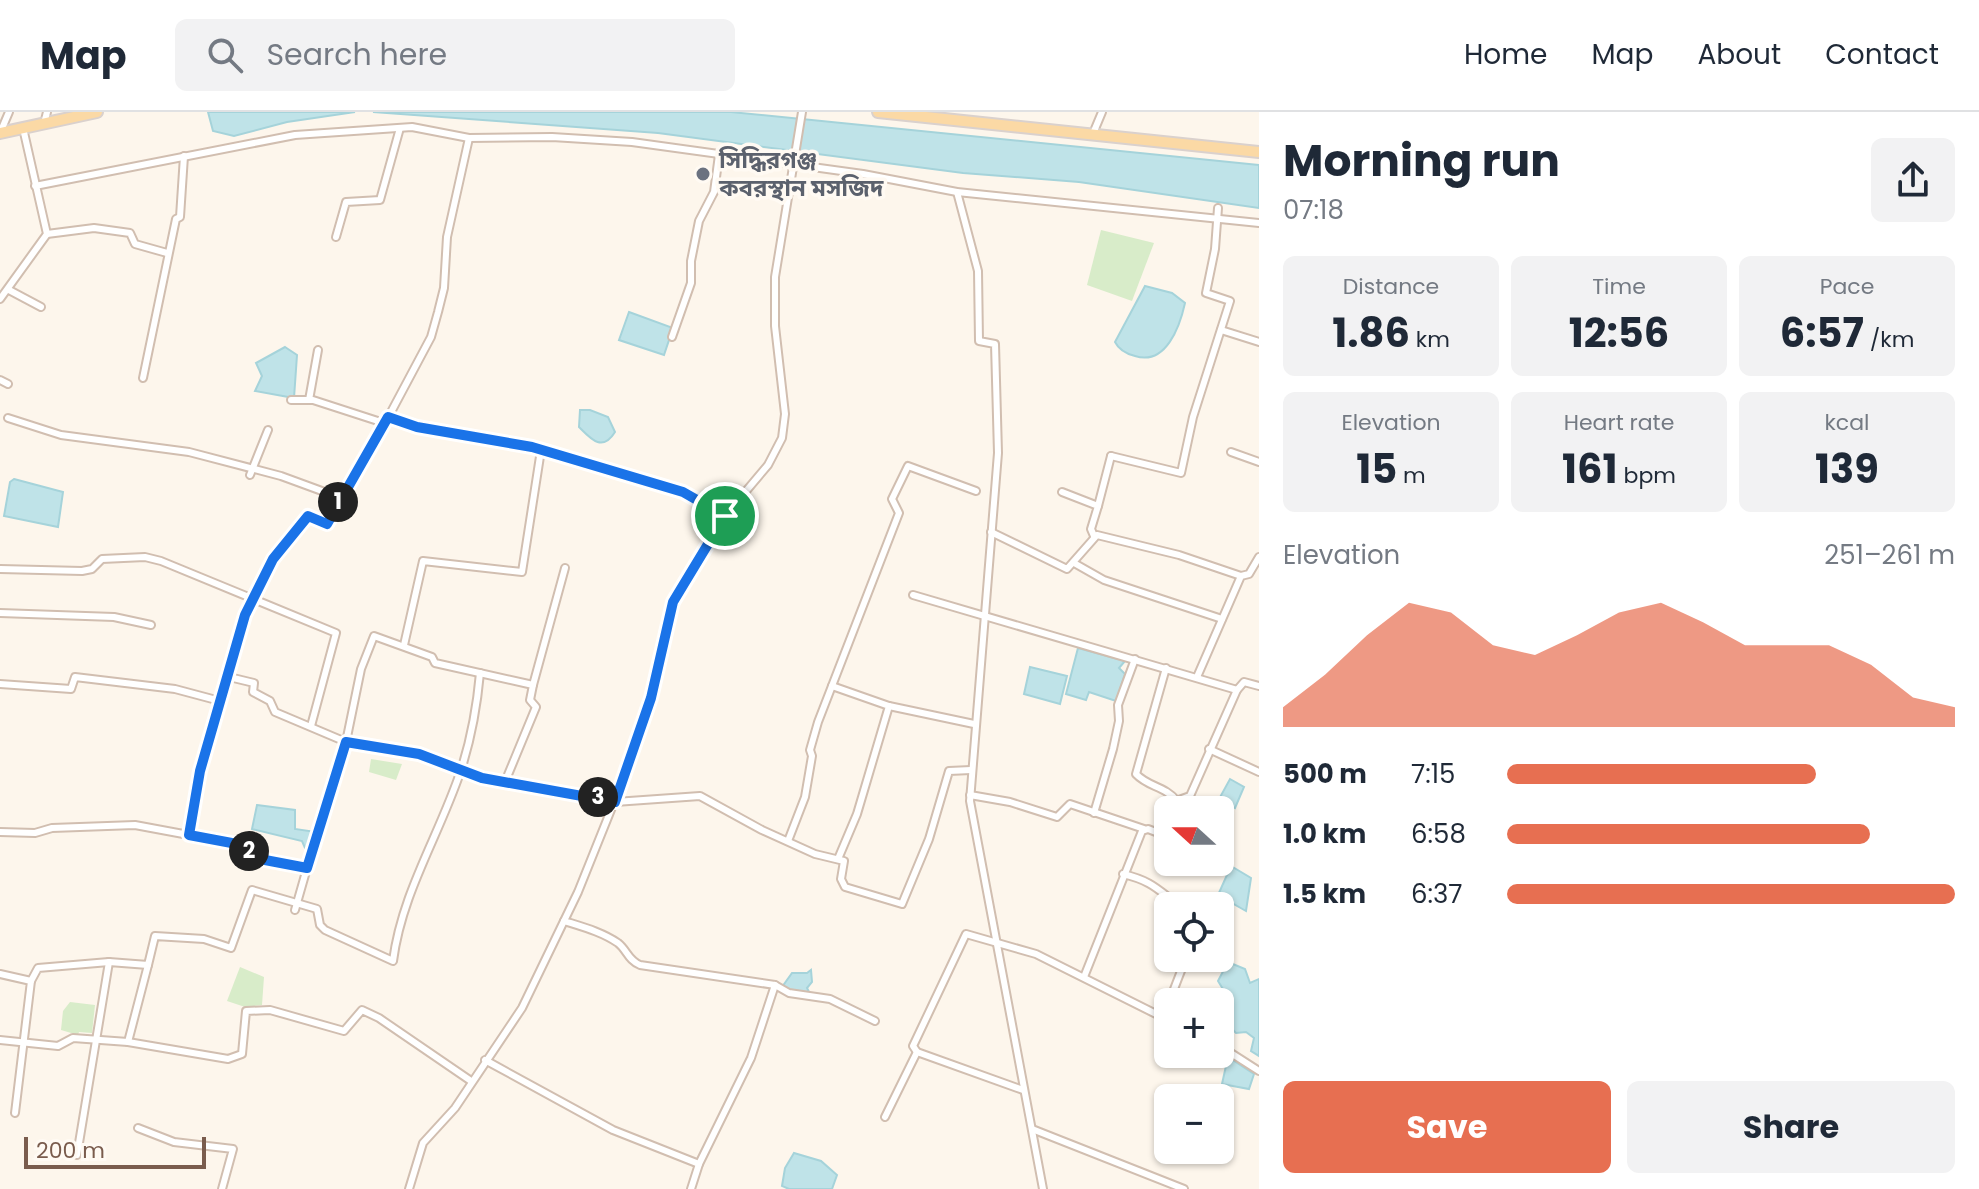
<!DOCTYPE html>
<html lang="en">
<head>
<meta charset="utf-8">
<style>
  body { margin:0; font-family:Poppins,"Noto Sans Bengali",sans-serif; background:#f2f2f3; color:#1f2937; height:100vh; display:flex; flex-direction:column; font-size:30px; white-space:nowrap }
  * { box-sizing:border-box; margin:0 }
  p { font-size:26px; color:#747a83 }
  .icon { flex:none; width:44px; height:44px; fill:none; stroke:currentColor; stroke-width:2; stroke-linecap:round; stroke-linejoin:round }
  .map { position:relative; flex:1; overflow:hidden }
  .drawer { display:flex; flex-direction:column; background:#fff; width:720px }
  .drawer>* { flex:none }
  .needle { width:52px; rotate:291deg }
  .controls { position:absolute; left:1154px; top:684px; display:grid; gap:16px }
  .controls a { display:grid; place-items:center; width:80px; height:80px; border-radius:12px; background:#fff; box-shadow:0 2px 6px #0004; font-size:40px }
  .scale { position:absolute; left:24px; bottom:20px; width:182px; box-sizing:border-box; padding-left:8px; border:4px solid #7a5c4d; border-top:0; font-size:22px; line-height:28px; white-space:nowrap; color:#7a5c4d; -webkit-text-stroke:6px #fffaf3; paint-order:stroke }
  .pin { position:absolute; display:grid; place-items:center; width:68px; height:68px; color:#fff; margin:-34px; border:4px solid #fff; border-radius:50%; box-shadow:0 2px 8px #0007 }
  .km { position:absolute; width:40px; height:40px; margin:-20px; border-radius:50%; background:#222; color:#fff; font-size:22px; line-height:40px; text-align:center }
  .round { display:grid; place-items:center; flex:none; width:84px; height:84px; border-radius:12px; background:#f2f2f3 }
  .headline { display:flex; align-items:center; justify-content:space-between; height:136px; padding:0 24px }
  h1 { font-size:44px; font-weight:700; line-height:60px }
  .stats { display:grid; grid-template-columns:repeat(3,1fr); gap:12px; height:136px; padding:8px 24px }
  .stats div { display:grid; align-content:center; border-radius:12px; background:#f2f2f3; text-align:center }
  .stats b { font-size:40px; font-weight:700 }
  .stats small { font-size:22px; font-weight:400 }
  .stats p { font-size:22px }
  .chart { height:224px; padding:16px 24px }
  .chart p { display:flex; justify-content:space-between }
  .chart svg { width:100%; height:144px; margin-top:8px; fill:#e76f51; opacity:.7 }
  .button { display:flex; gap:16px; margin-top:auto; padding:16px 24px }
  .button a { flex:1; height:92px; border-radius:12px; background:#e76f51; color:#fff; font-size:32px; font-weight:700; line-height:92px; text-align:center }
  .button a+a { background:#f2f2f3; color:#1f2937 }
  ul { padding:0 24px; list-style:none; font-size:26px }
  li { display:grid; grid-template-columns:128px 96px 1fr; align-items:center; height:60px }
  li i { height:20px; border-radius:10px; background:#e76f51 }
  header { display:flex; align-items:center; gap:48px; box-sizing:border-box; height:112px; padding:0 40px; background:#fff; border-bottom:2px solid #e0e1e3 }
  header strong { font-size:38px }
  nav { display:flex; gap:44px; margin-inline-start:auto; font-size:28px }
  .search { width:560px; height:72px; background:#f2f2f3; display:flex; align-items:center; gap:20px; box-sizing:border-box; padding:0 28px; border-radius:12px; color:#747a83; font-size:30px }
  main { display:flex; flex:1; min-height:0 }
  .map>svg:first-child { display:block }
  .green { fill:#d8ecc9 }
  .water { fill:#bfe3e8; stroke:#a5d3da; stroke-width:2 }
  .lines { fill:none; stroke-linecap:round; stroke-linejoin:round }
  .street-casing { stroke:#d1beb0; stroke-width:10 }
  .primary-casing { stroke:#dad1cd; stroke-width:14 }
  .street { stroke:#fff; stroke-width:6 }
  .primary { stroke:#fbd9a5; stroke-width:10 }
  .route-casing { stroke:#fff; stroke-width:16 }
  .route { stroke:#1a73e8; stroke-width:10 }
  .worship-dot { fill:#6b7280; stroke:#fffaf3; stroke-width:3 }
  .labels { text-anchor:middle; stroke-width:7; stroke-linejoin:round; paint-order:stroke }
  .worship-label { font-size:24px; font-weight:bold; fill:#5b616d; stroke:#fffaf3; text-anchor:start }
</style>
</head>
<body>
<header>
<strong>Map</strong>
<div class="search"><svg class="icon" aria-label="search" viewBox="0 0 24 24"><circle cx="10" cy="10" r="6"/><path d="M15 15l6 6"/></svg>Search here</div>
<nav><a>Home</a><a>Map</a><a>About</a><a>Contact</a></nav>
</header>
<main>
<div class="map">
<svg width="1259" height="1077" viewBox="0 0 1259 1077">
  <rect width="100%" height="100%" fill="#fdf6ec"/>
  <!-- green -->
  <g class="green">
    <polygon points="1101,118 1154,131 1132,189 1087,173"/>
    <polygon points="371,647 402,652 396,668 369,660"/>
    <polygon points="240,855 264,865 262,893 245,895 227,889"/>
    <polygon points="70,890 95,893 92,921 79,920 78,923 61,918 63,899"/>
  </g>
  <!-- water -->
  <g class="water">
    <polygon points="208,0 355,0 287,10 234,24 213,19"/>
    <polygon points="373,0 731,0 1259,53 1259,96 1079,70 963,61 658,21"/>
    <path d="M1145,174L1172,181L1185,191C1180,214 1166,254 1135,244C1127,242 1119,238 1115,230Z"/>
    <polygon points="629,200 673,216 664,243 619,228"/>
    <polygon points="285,235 297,243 294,286 255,279 262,264 256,251"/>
    <path d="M580,298H590L608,305L615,320C602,341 590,326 579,315Z"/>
    <polygon points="14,367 63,380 58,415 4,404 10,370"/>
    <polygon points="1078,536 1125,549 1119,556 1125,562 1116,589 1089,580 1086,588 1066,582"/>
    <polygon points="1030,555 1067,564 1060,592 1024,582"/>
    <polygon points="1230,667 1244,675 1235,696 1219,687"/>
    <polygon points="257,693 295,698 295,717 316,720 312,738 305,736 302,729 252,717"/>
    <polygon points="1231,754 1251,766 1246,799 1218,783"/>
    <polygon points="1228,850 1245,857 1250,871 1259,867 1259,944 1251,939 1254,926 1246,920 1236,921 1222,907 1226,882 1218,869"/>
    <polygon points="811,858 812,870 807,876 810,882 804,884 782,875 792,861 807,861"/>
    <polygon points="1228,945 1254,962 1249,977 1222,972"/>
    <polygon points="794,1041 821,1049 837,1063 832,1077 789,1077 782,1074 785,1056"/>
  </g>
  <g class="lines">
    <!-- street casing -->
    <g class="street-casing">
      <g id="street">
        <polyline points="44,12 47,0"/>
        <polyline points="0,21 9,0"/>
        <polyline points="1092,24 1102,0"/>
        <polyline points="35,74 295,23 412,15 469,26 552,25 632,30 863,62 957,80 1259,111"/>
        <polyline points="957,80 978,159 979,229 995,232 998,341 970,689 1043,1077"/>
        <polyline points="47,122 94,116 130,121 135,132 167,141"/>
        <polyline points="336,125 346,90 380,88 400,16"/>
        <polyline points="9,178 41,195"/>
        <polyline points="0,187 47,122 23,16"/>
        <polyline points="1221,218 1259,230"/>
        <polyline points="672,225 691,171 691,149 699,109 714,80 719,43"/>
        <polyline points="143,266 176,107 180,105 184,44"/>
        <polyline points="0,268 8,272"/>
        <polyline points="291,288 313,288 384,311"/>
        <polyline points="309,288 318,238"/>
        <polyline points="388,305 417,315 532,335 683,380 725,404"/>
        <polyline points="8,306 61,323 189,340 281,364 341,386"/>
        <polyline points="1231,340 1259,350"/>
        <polyline points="1111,344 1181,361 1193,305 1230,189 1206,181 1215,137 1218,96"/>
        <polyline points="250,363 268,318"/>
        <polyline points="1062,380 1098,394 1091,417 1094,424"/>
        <polyline points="1098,394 1111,344"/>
        <polyline points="991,420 1067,457 1097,423 1179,443 1241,464"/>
        <polyline points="1074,451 1104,468 1222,507"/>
        <polyline points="0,457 82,459 92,457 102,447 145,445 161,449 336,521 311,614"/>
        <polyline points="913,483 1237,578"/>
        <polyline points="0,501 114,505 151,513"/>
        <polyline points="404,533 423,449 522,460 541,338"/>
        <path d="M1166,556L1136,662C1148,675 1165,674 1177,689"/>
        <polyline points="225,564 254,571 253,580 270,589 275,600 346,630 419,642 482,666 615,690 700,684 762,718 815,742 844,749 841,767 845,775 902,792 929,727 949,659 971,658"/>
        <polyline points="1197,565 1241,464 1249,462 1259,445"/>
        <polyline points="0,572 71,577 75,565 175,577 220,589"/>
        <polyline points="533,573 565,456"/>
        <polyline points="832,574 889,594 857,702 838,747"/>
        <polyline points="889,594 974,612"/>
        <polyline points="1209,637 1259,660"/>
        <polyline points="970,683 1010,690 1057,705 1070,692 1144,717"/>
        <polyline points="1174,698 1176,689 1190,684 1237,578 1244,570 1259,574"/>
        <polyline points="1094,701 1113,637 1119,609 1118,593 1135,547"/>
        <polyline points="0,720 35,721 52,716 135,713 237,732 265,748 307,756 346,630 361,557 374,524 432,545 435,551 533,573 530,588 536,595 505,670"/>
        <polyline points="189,723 200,659 245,503 273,447 308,404 327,412 364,342 373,334 431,225 438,200 444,176 447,125 469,26"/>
        <polyline points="788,729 805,685 812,644 810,638 818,610 899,401 892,387 908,354 976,379"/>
        <path d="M1123,762C1152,769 1157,777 1180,794"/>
        <polyline points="295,798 307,756"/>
        <path d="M564,809C583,815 602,820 618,831C627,838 628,848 640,853L775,873L751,946L699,1052"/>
        <polyline points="0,862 31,869 15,1001"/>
        <polyline points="1084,865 1142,719 1148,717 1161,722 1168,713"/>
        <polyline points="31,869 38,856 109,850"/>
        <polyline points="775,873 789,881 830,887 875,909"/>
        <polyline points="1169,890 1186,846"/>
        <polyline points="0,928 58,934 73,926 128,930 228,947 242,942 246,899 270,898 344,919 362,898 379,906 471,969"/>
        <polyline points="128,930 148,853"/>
        <polyline points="1220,934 1259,959"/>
        <polyline points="917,940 913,934 966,822 1036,842 1168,908"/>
        <polyline points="485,948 613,1018 699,1052 691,1077"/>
        <polyline points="885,1005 917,940 1023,978"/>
        <polyline points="138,1016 174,1030 233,1037 222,1077"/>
        <polyline points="1032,1017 1184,1077"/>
        <path d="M77,1043L109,850L148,853L155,824L204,827L231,836L252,778L317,797L320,813L325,818L393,849C402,780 439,724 461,658C471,627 477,594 480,561"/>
        <polyline points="409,1077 423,1031 455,996 522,896 578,780 635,638 677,482 705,442 725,404 768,353 782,326 785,302 775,214 775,165 802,0"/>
      </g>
    </g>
    <!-- primary casing -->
    <g class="primary-casing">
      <g id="primary">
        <polyline points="878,0 1259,40"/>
        <polyline points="0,21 97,0"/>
      </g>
    </g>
    <!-- street -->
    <use href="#street" class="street"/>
    <!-- primary -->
    <use href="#primary" class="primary"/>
  </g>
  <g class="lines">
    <!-- route casing -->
    <g class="route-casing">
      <polygon id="route" points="388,305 417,315 532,335 683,380 725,404 673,490 651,586 615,690 482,666 419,642 346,630 307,756 265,748 237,732 189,723 200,659 245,503 273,447 308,404 327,412"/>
    </g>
    <!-- route -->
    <use href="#route" class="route"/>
  </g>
  <!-- markers -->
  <circle class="worship-dot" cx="703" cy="62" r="8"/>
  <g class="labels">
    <!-- worship labels -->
    <g class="worship-label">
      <text x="719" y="56">সিদ্ধিরগঞ্জ<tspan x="719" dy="28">কবরস্থান মসজিদ</tspan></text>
    </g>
  </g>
</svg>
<div class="controls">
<a><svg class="needle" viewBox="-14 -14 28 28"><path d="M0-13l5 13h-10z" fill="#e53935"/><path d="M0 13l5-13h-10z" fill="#747a83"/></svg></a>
<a><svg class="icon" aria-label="locate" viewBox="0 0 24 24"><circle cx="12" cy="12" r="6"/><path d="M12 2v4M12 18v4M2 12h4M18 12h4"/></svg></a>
<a>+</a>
<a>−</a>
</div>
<div class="scale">200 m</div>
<div class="pin" style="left:725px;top:404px;background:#1e9e55"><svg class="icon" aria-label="arrive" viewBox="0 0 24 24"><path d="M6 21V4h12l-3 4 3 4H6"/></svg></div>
<b class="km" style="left:338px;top:390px">1</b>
<b class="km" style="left:249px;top:739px">2</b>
<b class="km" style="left:598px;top:685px">3</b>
</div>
<section class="drawer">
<div class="headline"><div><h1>Morning run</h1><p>07:18</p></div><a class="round"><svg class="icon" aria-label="share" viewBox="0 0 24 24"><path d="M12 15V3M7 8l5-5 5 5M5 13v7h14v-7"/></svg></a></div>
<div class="stats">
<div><p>Distance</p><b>1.86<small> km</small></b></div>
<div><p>Time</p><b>12:56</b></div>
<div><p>Pace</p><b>6:57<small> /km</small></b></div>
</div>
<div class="stats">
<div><p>Elevation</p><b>15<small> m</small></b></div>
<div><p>Heart rate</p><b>161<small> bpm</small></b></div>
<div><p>kcal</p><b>139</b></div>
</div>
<div class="chart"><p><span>Elevation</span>251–261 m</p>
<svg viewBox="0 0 160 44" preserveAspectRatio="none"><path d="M0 44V38L10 28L20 16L30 6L40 9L50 19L60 22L70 16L80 9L90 6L100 12L110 19L120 19L130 19L140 25L150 35L160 38V44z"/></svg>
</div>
<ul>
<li><b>500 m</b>7:15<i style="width:69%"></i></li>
<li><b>1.0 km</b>6:58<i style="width:81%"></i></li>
<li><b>1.5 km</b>6:37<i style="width:100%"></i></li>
</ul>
<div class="button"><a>Save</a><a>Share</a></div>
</section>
</main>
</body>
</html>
